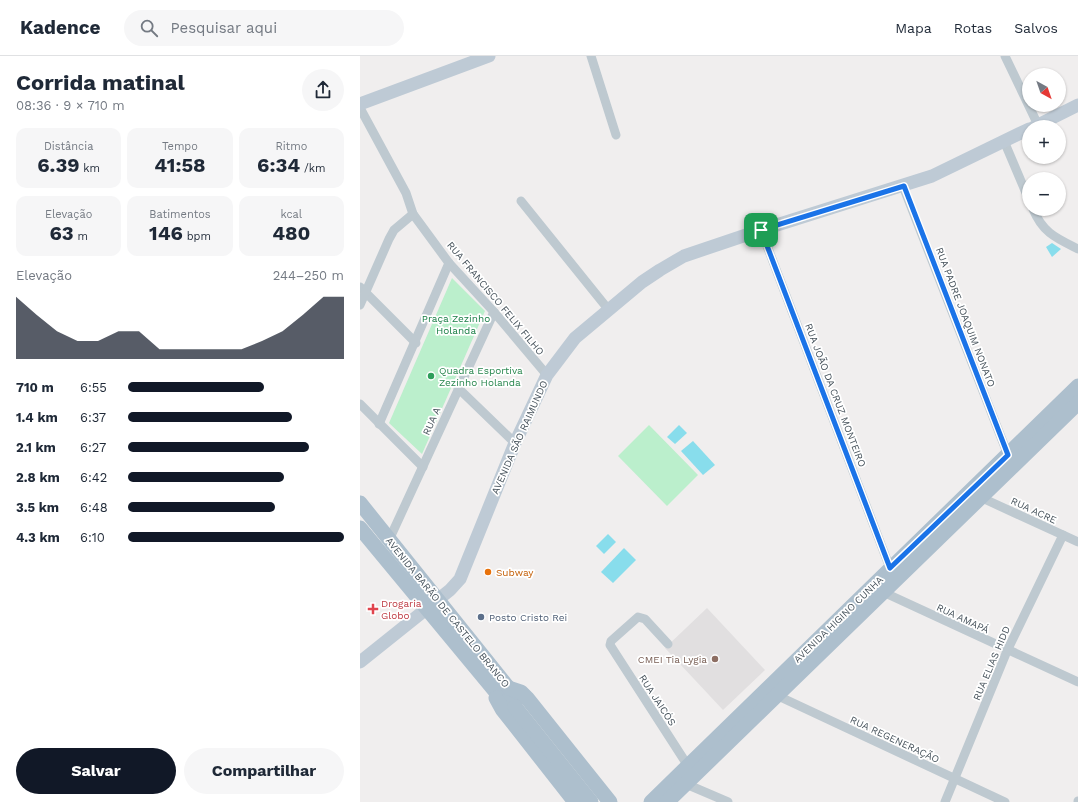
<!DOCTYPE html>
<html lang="pt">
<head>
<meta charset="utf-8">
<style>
  body { margin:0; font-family:"Work Sans",sans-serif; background:#f6f6f7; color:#1f2937; height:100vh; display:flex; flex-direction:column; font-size:15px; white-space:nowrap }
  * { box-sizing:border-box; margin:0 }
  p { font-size:13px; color:#747a83 }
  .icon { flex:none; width:22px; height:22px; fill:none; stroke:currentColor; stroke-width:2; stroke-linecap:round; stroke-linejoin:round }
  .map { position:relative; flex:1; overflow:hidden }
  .sheet { display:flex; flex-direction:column; background:#fff; width:360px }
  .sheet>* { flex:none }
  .needle { width:26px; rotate:140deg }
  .buttons { position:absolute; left:662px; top:12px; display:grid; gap:8px }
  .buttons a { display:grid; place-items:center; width:44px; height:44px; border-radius:50%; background:#fff; box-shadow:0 1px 3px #0004; font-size:20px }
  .pin { position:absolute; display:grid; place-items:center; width:34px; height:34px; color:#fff; margin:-17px; border-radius:8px; box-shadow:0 2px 6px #0006 }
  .round { display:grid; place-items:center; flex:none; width:42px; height:42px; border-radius:21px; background:#f6f6f7 }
  .summary { display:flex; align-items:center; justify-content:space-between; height:68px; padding:0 16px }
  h1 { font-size:22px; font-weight:700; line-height:30px }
  .figures { display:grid; grid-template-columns:repeat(3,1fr); gap:6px; height:68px; padding:4px 16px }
  .figures div { display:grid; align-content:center; border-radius:10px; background:#f6f6f7; text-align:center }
  .figures b { font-size:20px; font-weight:700 }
  .figures small { font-size:11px; font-weight:400 }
  .figures p { font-size:11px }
  .chart { height:112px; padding:8px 16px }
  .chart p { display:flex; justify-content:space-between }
  .chart svg { width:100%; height:72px; margin-top:4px; fill:#111827; opacity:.7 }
  .primary-button { display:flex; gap:8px; margin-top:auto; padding:8px 16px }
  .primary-button a { flex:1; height:46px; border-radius:24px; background:#111827; color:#fff; font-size:16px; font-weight:700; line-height:46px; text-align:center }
  .primary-button a+a { background:#f6f6f7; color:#1f2937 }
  ul { padding:0 16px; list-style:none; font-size:13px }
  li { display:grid; grid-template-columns:64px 48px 1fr; align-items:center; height:30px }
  li i { height:10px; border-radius:5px; background:#111827 }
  header { display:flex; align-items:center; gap:24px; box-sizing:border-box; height:56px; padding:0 20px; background:#fff; border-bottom:1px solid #e0e1e3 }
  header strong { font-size:19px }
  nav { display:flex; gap:22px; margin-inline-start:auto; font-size:14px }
  .search { width:280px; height:36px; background:#f6f6f7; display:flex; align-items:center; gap:10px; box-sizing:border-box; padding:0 14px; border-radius:22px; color:#747a83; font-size:15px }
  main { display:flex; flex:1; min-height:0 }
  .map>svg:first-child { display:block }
  .education { fill:#e1dfe0 }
  .green { fill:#bbefcc }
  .water { fill:#88ddec }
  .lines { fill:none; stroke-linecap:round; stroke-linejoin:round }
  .street { stroke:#bec9d0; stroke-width:9 }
  .secondary { stroke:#becad5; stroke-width:13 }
  .primary { stroke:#adbfcd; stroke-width:15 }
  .route-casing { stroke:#fff; stroke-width:8 }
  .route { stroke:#1a73e8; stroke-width:5 }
  .leisure-dot { fill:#2e9e5b; stroke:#fff; stroke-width:1.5 }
  .food-dot { fill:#e8710a; stroke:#fff; stroke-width:1.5 }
  .health-dot { fill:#e0444e; stroke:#fff; stroke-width:1.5 }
  .service-dot { fill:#5c6f8a; stroke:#fff; stroke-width:1.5 }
  .education-dot { fill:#8d6e63; stroke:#fff; stroke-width:1.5 }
  .labels { text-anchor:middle; stroke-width:3.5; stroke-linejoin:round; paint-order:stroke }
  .street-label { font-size:10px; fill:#46525b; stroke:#fff }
  .park-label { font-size:10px; fill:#177d44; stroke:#fff }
  .leisure-label { font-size:10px; fill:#27864d; stroke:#fff; text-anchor:start }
  .food-label { font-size:10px; fill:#c56008; stroke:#fff; text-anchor:start }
  .health-label { font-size:10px; fill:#be3a42; stroke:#fff; text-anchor:start }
  .service-label { font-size:10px; fill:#4e5e75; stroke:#fff; text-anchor:start }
  .education-label { font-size:10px; fill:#785e54; stroke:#fff; text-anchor:end }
</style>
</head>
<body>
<header>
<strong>Kadence</strong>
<div class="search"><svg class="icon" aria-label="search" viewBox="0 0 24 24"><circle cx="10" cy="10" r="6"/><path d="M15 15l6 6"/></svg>Pesquisar aqui</div>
<nav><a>Mapa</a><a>Rotas</a><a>Salvos</a></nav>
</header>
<main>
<section class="sheet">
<div class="summary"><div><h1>Corrida matinal</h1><p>08:36 · 9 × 710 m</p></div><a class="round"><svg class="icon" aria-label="share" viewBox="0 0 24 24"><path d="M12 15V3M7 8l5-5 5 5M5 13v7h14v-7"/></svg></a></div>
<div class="figures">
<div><p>Distância</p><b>6.39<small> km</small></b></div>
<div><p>Tempo</p><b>41:58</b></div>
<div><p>Ritmo</p><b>6:34<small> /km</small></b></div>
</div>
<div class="figures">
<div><p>Elevação</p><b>63<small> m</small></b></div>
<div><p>Batimentos</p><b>146<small> bpm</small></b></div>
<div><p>kcal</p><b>480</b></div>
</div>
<div class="chart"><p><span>Elevação</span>244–250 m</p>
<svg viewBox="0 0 160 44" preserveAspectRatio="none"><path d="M0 44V6L10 17L20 27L30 33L40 33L50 27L60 27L70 38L80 38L90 38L100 38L110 38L120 33L130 27L140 17L150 6L160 6V44z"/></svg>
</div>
<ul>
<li><b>710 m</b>6:55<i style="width:63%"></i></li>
<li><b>1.4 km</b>6:37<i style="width:76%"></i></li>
<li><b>2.1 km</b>6:27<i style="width:84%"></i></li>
<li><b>2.8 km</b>6:42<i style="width:72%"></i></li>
<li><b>3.5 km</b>6:48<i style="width:68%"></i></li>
<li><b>4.3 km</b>6:10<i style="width:100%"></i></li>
</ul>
<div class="primary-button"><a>Salvar</a><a>Compartilhar</a></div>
</section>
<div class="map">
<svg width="718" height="746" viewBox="0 0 718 746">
  <rect width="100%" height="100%" fill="#f0eeee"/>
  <!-- education -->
  <polygon class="education" points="347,552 405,614 363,654 305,592"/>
  <!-- green -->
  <g class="green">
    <polygon points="92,222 125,255 62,398 29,367"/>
    <polygon points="289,369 338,419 307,450 258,400"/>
  </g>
  <!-- water -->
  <g class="water">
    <polygon points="692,187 701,193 692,201 686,191"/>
    <polygon points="319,369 327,377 315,388 307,381"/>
    <polygon points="333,385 355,409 343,419 321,395"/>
    <polygon points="248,478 256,486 244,498 236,490"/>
    <polygon points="264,492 276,504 253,527 241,516"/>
  </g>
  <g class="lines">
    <!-- street -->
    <g class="street">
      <polyline points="231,0 256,79"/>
      <polyline points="645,0 678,69"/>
      <polyline points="0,52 46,137 53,158 89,207 134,256 187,319"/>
      <polyline points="644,85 669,144"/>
      <polyline points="543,130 648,399"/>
      <polyline points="161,145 248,253"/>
      <path d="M673,153C683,177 696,182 718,193"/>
      <polyline points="401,174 530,512"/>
      <polyline points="0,231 56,287"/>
      <polyline points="0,249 29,183 34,174 53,158"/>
      <polyline points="98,332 155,387"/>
      <polyline points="0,348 63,411"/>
      <polyline points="19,368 89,207"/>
      <polyline points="620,441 718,486"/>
      <polyline points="29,484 134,256"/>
      <polyline points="523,536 718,626"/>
      <polyline points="308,588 285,563 278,561 251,585 250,589 328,710"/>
      <polyline points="416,639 645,746"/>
      <polyline points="326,728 368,746"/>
      <polyline points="585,746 647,595 703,479"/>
      <polyline points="718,746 718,745"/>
    </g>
    <!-- secondary -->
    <g class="secondary">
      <polyline points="0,48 129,0"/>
      <polyline points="674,71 718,49"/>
      <polyline points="0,606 90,534 100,523 155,387 187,319 215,282 282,226 300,214 324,200 401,174 572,120 669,73"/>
    </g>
    <!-- primary -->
    <g class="primary">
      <polyline points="0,447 154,639 155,651"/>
      <polyline points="0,472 145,647 155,651"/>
      <polyline points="149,632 161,636 167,642 250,746"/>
      <polyline points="136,642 142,653 215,746"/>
      <polyline points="155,651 231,746"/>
      <polyline points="291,746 718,330"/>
      <polyline points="307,746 718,347"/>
    </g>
  </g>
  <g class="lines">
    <!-- route casing -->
    <g class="route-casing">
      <polygon id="route" points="544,130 648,399 530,512 401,174"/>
    </g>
    <!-- route -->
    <use href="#route" class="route"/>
  </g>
  <!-- markers -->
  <circle class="leisure-dot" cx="71" cy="320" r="4"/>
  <circle class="food-dot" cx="128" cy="516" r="4"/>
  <path class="health-dot" d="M11 547h4v4h4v4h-4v4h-4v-4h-4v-4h4z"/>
  <circle class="service-dot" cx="121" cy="561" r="4"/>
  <circle class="education-dot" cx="355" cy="603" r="4"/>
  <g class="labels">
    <!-- street labels -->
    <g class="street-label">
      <text transform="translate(136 242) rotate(50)" y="4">RUA FRANCISCO FELIX FILHO</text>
      <text transform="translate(606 261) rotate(69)" y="4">RUA PADRE JOAQUIM NONATO</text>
      <text transform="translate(476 339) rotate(69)" y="4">RUA JOÃO DA CRUZ MONTEIRO</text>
      <text transform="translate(71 365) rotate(-66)" y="4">RUA A</text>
      <text transform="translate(159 381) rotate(-66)" y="4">AVENIDA SÃO RAIMUNDO</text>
      <text transform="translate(674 454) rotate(25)" y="4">RUA ACRE</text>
      <text transform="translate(88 556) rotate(51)" y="4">AVENIDA BARÃO DE CASTELO BRANCO</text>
      <text transform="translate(603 562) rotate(25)" y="4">RUA AMAPÁ</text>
      <text transform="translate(478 563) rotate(-44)" y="4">AVENIDA HIGINO CUNHA</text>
      <text transform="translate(631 607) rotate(-67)" y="4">RUA ELIAS HIDD</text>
      <text transform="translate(298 644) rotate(57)" y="4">RUA JAICÓS</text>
      <text transform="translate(535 683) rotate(25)" y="4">RUA REGENERAÇÃO</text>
    </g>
    <!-- park labels -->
    <g class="park-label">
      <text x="96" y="266">Praça Zezinho<tspan x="96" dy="12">Holanda</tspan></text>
    </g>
    <!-- leisure labels -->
    <g class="leisure-label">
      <text x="79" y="318">Quadra Esportiva<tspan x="79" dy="12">Zezinho Holanda</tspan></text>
    </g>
    <!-- food labels -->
    <g class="food-label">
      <text x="136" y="520">Subway</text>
    </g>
    <!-- health labels -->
    <g class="health-label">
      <text x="21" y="551">Drogaria<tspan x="21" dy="12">Globo</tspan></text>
    </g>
    <!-- service labels -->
    <g class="service-label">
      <text x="129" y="565">Posto Cristo Rei</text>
    </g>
    <!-- education labels -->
    <g class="education-label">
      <text x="347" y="607">CMEI Tia Lygia</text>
    </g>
  </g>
</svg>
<div class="buttons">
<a><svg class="needle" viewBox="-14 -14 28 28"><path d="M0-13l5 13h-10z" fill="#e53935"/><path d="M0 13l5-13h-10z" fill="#747a83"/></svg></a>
<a>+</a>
<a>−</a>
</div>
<div class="pin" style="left:401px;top:174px;background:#1e9e55"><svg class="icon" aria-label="arrive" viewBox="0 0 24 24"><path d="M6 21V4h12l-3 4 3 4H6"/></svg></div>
</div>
</main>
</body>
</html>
